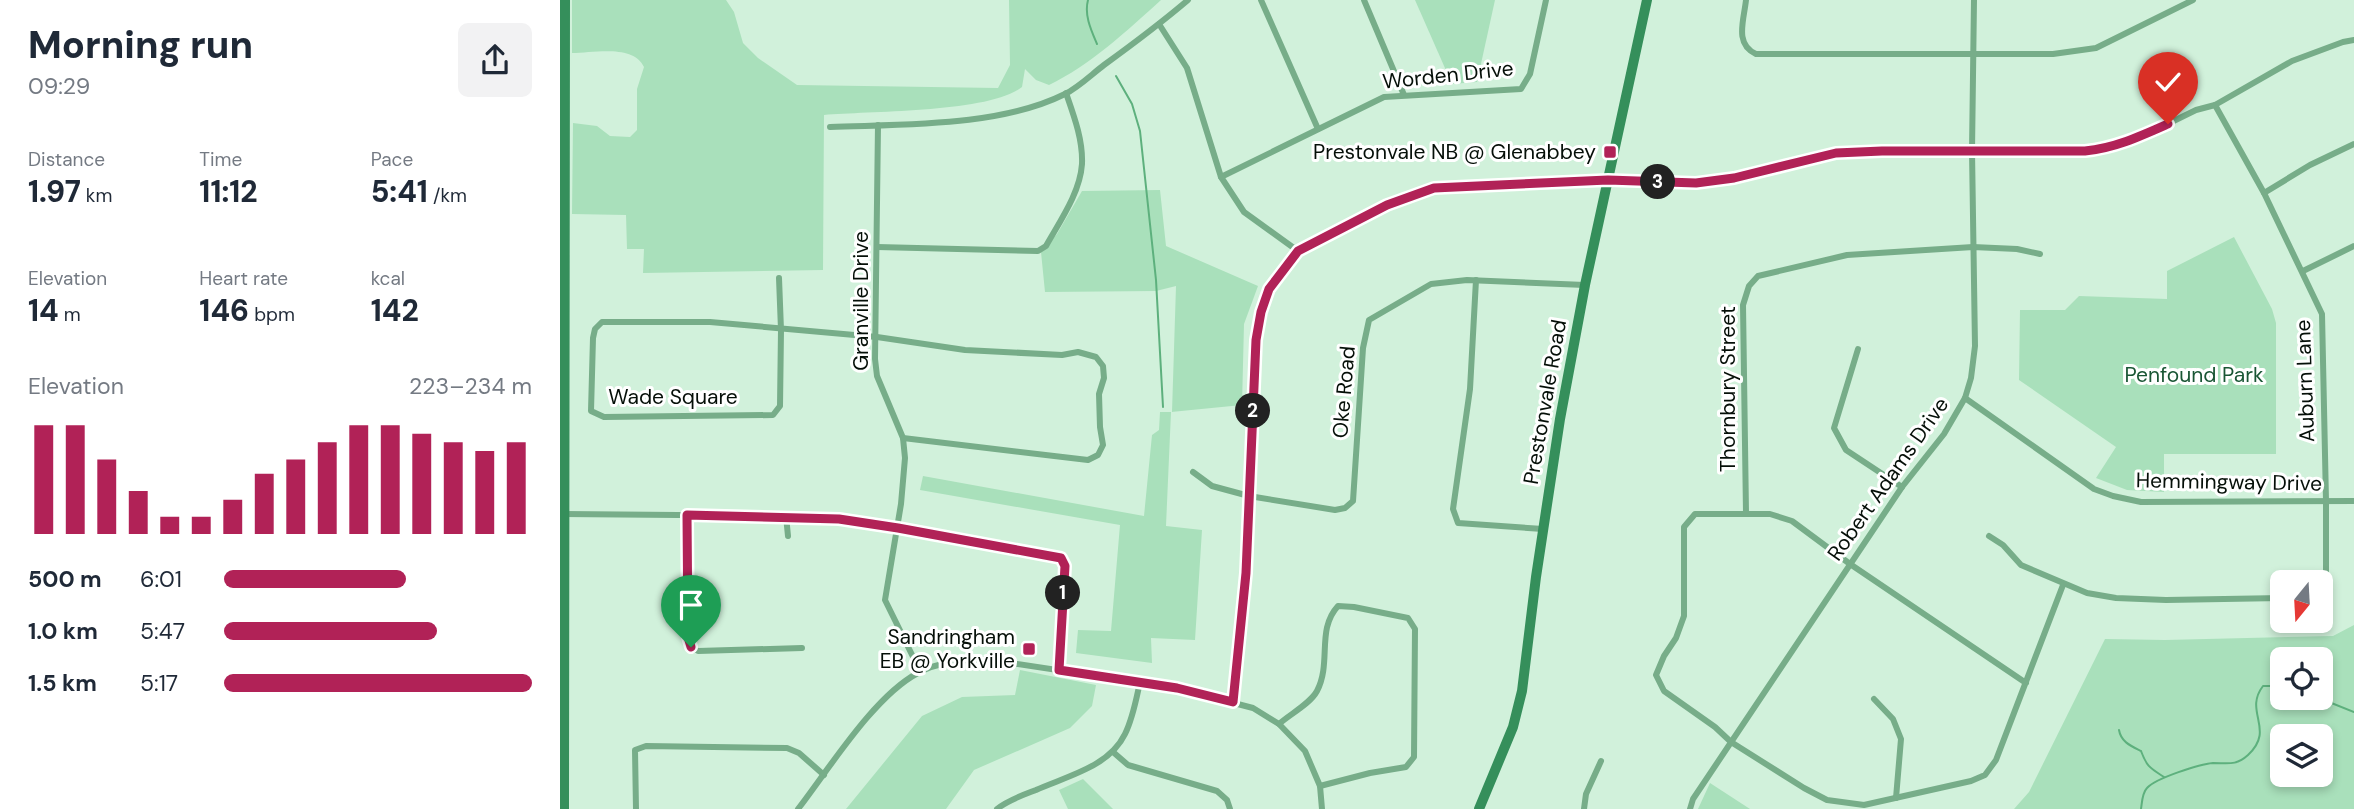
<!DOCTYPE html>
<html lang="en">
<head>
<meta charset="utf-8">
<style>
  body { margin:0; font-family:"DM Sans",sans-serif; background:#f2f2f3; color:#1f2937; height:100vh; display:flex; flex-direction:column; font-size:26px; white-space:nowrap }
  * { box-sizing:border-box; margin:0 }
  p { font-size:23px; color:#747a83 }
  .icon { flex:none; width:38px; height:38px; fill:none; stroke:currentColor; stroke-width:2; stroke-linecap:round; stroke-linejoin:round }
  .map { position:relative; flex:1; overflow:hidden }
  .panel { display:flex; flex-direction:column; background:#fff; width:560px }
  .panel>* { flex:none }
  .needle { width:46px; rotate:198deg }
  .fabs { position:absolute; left:1710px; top:570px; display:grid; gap:14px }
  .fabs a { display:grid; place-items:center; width:63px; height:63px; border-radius:10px; background:#fff; box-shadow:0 4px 10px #0003; font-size:35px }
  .pin { position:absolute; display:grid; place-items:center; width:60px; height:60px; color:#fff; margin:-72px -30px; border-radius:50% 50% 50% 0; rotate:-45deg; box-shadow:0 0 7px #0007 }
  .pin .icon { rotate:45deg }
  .km { position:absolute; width:35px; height:35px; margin:-18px; border-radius:50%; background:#222; color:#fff; font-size:19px; line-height:35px; text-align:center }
  .round { display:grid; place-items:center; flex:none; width:74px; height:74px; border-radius:10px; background:#f2f2f3 }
  .summary { display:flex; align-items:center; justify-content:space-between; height:119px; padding:0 28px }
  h1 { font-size:38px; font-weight:800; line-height:52px }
  .figures { display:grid; grid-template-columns:repeat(3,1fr); gap:10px; height:119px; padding:7px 28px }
  .figures div { display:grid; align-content:center }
  .figures b { font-size:30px; font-weight:800 }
  .figures small { font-size:19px; font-weight:400 }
  .figures p { font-size:19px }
  .chart { height:196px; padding:14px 28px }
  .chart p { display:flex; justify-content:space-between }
  .chart svg { width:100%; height:126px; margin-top:7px; stroke:#b12257; stroke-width:6 }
  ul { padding:0 28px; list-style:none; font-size:23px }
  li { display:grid; grid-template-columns:112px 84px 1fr; align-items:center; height:52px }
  li i { height:18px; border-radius:9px; background:#b12257 }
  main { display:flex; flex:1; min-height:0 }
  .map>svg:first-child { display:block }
  .green { fill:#a9e0bb; fill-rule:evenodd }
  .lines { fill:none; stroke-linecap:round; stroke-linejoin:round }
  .stream { stroke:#5db07d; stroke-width:2 }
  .street { stroke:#77ad89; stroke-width:6 }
  .secondary { stroke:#358f5b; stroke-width:10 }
  .route-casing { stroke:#fff; stroke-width:14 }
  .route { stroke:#b12257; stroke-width:9 }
  .poi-dot { fill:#b12257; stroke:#fff; stroke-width:2.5 }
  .labels { text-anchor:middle; stroke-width:6; stroke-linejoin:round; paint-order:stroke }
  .street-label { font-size:21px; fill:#050f08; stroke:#fff }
  .poi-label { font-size:21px; fill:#050f08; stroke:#fff; text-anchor:end }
  .park-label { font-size:21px; fill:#195634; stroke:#fff }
</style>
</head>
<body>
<main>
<section class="panel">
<div class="summary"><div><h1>Morning run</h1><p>09:29</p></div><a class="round"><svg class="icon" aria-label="share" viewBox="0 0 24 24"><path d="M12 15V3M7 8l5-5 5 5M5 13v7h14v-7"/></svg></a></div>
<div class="figures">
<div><p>Distance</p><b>1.97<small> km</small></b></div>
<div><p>Time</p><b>11:12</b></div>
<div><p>Pace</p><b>5:41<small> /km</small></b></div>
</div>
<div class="figures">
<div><p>Elevation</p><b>14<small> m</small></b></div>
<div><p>Heart rate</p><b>146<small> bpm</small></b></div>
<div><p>kcal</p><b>142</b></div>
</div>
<div class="chart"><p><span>Elevation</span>223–234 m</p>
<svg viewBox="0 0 160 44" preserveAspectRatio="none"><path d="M5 44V6M15 44V6M25 44V18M35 44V29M45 44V38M55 44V38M65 44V32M75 44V23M85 44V18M95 44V12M105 44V6M115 44V6M125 44V9M135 44V12M145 44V15M155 44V12"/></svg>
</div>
<ul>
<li><b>500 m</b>6:01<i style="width:59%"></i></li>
<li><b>1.0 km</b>5:47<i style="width:69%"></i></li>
<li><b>1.5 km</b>5:17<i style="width:100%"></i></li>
</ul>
</section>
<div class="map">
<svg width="1794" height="809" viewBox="0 0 1794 809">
  <rect width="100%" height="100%" fill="#d1f1db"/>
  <!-- green -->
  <g class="green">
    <path d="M12,0H166L174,12L183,43L198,58L237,85L438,88L450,65L449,0H601C568,30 529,66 489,85L476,80L465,69L462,87C430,113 309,111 264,115L263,270L83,273L84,249H67L66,215L12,214L13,123L37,126L50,136L70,137L77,130V89L84,67C73,44 34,53 12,53Z"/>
    <polygon points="855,0 935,0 917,82 892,84"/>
    <polygon points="600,190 606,246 698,286 684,324 682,405 611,412 606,526 642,530 635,640 591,638 592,663 516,653 518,630 551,631 560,525 360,490 363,476 584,516 592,435 599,430 600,412 612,412 616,286 596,291 485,292 481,252 497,234 522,191"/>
    <polygon points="1674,237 1712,309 1716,323 1716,454 1604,454 1604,492 1567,490 1536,478 1556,447 1459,380 1460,310 1505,310 1519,296 1607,299 1607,271"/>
    <path d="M1794,625V809H1454L1469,792L1545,639L1605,640L1773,636ZM1722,660H1760V698H1722ZM1722,737H1760V775H1722Z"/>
    <polygon points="460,670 536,685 532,706 510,728 414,770 386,809 286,809 362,716 402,697 455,695"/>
    <polygon points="523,779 553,809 508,809 499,790"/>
    <polygon points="1150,783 1190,809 1138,809"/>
  </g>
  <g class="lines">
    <!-- stream -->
    <g class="stream">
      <path d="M528,0C524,15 531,30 537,44"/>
      <polyline points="556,76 572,104 580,131 596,280 603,407"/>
      <polyline points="1759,698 1794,712"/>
      <path d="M1559,730C1561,742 1571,746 1581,751C1587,767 1590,768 1604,777"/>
      <path d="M1581,809C1582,803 1582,793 1587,788C1596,778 1640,764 1653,763C1668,763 1676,766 1688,755C1716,729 1683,712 1703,686H1722"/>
    </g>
    <!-- street -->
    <g class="street">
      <polyline points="701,0 758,129"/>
      <polyline points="804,0 844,95"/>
      <path d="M1186,0C1184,20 1174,44 1196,54H1493L1536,48L1633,0"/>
      <polyline points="599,24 627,68 661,177 684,212 738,251"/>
      <polyline points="1655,105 1704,193 1762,314 1766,501 1766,590 1760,594"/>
      <polyline points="318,125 315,359 317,376 343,438 345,458 341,504 325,600 360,671"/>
      <path d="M270,127C343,124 439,127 505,94C519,87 532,74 544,65C573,44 601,23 628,0"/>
      <polyline points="661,177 824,97 961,89 970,74 986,0"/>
      <polyline points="1704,193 1750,165 1794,144"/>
      <path d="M317,247L478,251L486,246C500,221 520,193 522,164C523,140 514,116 506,93"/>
      <polyline points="1743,271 1794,246"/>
      <polyline points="219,278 221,330 220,406 213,415 44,417 31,411 33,338 35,329 42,322 150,322 317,337 405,350 502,355 518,352 536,357 543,366 544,378 539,394 540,427 543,445 538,455 528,460 343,438"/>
      <polyline points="916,280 910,389 893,509 898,523 983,529"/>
      <polyline points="1298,349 1274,428 1286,450 1342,487"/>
      <polyline points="1405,398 1534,489 1553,496 1581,502 1794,501"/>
      <polyline points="633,472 652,486 689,496 775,510 785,508 793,501 803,348 809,320 871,284 907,280 1025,285"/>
      <polyline points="1186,513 1183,305 1189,286 1198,276 1287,255 1413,247 1457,249 1480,254"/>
      <polyline points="3,514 226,516 279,519 338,528 501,558 505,567 499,670"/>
      <polyline points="127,515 128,637 131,647 138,651 242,648"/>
      <polyline points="226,516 228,536"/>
      <polyline points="1429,536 1443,545 1461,565 1527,593 1556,598 1606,600 1722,598"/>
      <polyline points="1466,683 1290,564 1232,521 1210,514 1135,514 1124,527 1124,616 1116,638 1104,656 1096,675 1104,691 1155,727 1171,742 1244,788 1267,800 1304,805 1411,781 1425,775 1436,760 1503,585"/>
      <polyline points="1314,699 1333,719 1341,739 1336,798"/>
      <polyline points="673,702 686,573 696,340 701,312 709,289 738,251 827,205 874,188 1048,180 1136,183 1174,178 1277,153 1539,150 1583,136 1636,110 1655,105 1732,61 1783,42 1794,40"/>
      <path d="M719,724C730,714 750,704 757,691C772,662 756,630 778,606L794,607L848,618L855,629L854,757L846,767L810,773L760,786"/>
      <polyline points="553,752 568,765 657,791 667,800 670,809"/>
      <polyline points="76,809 75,750 86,746 227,748 239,753 264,775"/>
      <path d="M238,809C269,769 314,696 358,673C377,662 404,660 425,659L616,688L693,708L719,724L745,751L760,786L762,809"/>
      <path d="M437,809C448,800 463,795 476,790C507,776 549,767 565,734C573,718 576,700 580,682"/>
      <polyline points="1024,809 1026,794 1041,761"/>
      <polyline points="1130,809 1133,799 1342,487 1384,434 1405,398 1411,378 1415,346 1412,151 1414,0"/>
    </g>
    <!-- secondary -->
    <g class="secondary">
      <polyline points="4,809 5,0"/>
      <polyline points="919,809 953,727 962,691 976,577 1000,419 1025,285 1087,0"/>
    </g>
  </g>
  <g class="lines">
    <!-- route casing -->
    <g class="route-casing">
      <path id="route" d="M131,647L128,637L127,515L279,519L338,528L501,558L505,566L499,670L617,688L673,702L686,573L696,340L701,312L709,289L738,251L827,205L874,188L1048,180L1136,183L1174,178L1276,153L1322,151H1525C1555,148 1581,136 1608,124"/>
    </g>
    <!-- route -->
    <use href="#route" class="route"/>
  </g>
  <!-- markers -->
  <g class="poi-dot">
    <rect x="1043" y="145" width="14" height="14" rx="3.5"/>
    <rect x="462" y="642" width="14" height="14" rx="3.5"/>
  </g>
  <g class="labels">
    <!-- street labels -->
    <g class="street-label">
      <text transform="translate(888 75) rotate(-6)" y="7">Worden Drive</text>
      <text transform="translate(301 301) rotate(-90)" y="7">Granville Drive</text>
      <text transform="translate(1745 381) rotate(-92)" y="7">Auburn Lane</text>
      <text transform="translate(1168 389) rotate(-90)" y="7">Thornbury Street</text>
      <text transform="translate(784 392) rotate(-85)" y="7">Oke Road</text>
      <text x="113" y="404">Wade Square</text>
      <text transform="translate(985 402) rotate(-80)" y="7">Prestonvale Road</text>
      <text transform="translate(1328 479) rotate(-55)" y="7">Robert Adams Drive</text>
      <text transform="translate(1669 482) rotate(1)" y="7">Hemmingway Drive</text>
    </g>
    <!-- poi labels -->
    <g class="poi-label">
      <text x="1036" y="159">Prestonvale NB @ Glenabbey</text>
      <text x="455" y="644">Sandringham<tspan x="455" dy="24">EB @ Yorkville</tspan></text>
    </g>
    <!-- park labels -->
    <g class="park-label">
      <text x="1634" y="382">Penfound Park</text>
    </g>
  </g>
</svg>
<div class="fabs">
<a><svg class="needle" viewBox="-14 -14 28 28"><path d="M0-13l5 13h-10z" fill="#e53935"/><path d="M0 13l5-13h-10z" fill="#747a83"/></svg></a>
<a><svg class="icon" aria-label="locate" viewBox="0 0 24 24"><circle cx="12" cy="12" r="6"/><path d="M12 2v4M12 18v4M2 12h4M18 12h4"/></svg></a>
<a><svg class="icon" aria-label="layers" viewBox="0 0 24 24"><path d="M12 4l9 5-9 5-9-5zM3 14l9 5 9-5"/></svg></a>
</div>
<div class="pin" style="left:131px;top:647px;background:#1e9e55"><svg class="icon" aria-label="arrive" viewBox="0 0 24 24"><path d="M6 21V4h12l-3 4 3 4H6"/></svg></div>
<div class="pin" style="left:1608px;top:124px;background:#d93025"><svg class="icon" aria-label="check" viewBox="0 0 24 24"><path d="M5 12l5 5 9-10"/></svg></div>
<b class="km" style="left:503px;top:593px">1</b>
<b class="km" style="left:693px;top:411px">2</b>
<b class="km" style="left:1098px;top:182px">3</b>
</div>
</main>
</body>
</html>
